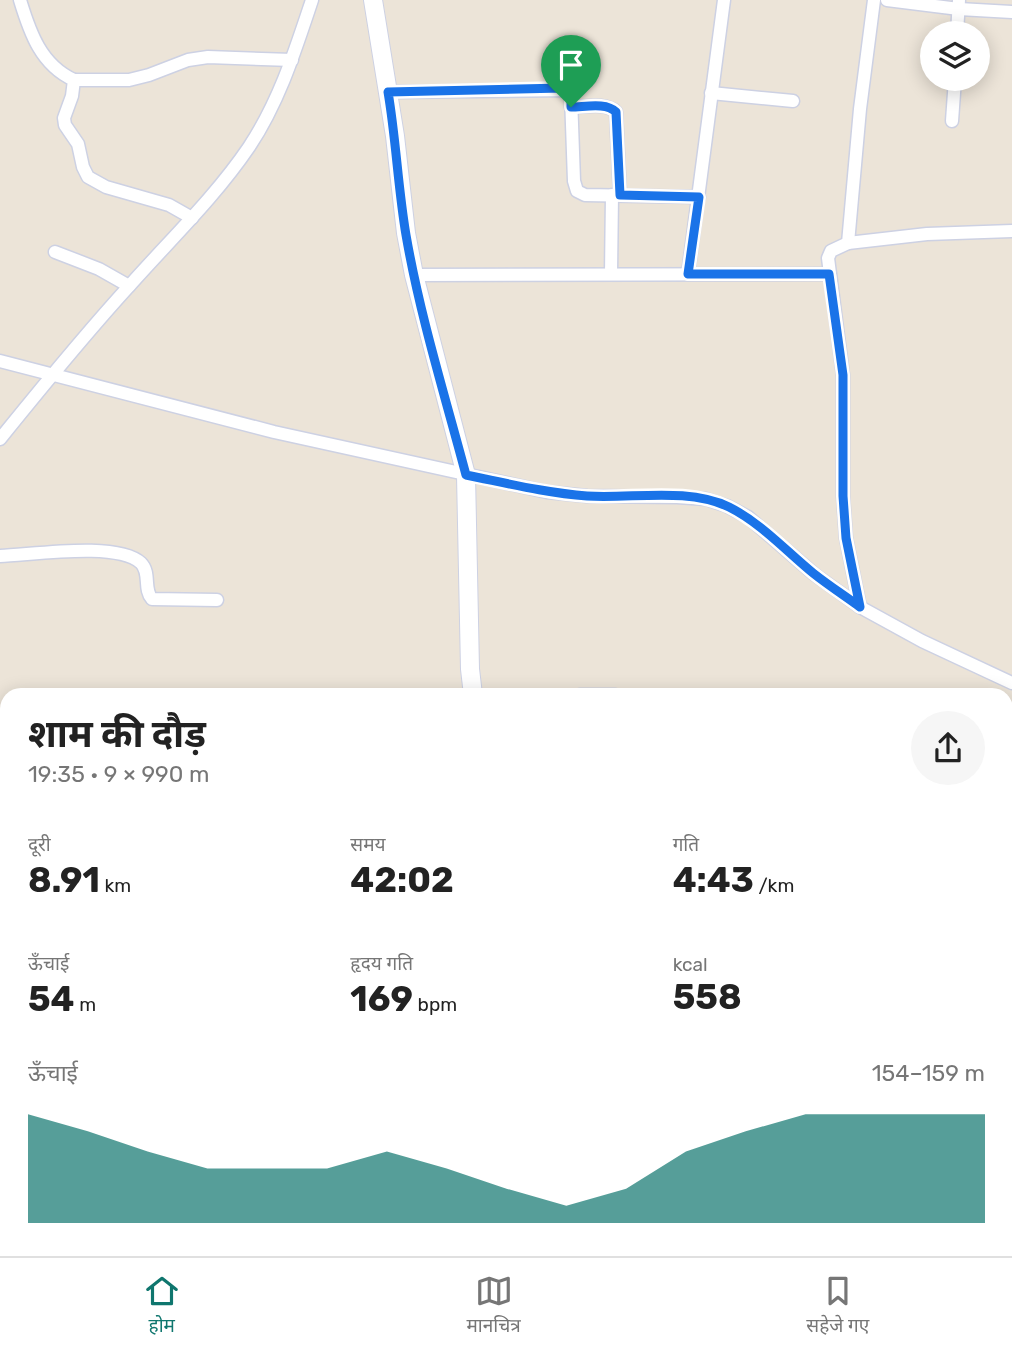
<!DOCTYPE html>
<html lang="hi">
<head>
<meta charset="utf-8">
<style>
  body { margin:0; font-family:Rubik,"Noto Sans Devanagari",sans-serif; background:#f6f6f6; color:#222; height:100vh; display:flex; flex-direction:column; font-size:26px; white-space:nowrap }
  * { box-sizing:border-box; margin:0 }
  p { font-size:23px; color:#767676 }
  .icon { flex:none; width:38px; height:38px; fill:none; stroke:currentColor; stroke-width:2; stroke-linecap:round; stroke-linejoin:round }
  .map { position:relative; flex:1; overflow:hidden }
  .details { position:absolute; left:0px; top:688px; width:1013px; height:569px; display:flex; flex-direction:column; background:#fff; border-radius:21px 21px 0 0; box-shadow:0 4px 18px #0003 }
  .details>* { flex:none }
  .controls { position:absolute; left:920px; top:21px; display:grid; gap:14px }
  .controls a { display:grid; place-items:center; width:70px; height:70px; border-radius:50%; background:#fff; box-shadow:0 4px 18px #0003; font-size:35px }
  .pin { position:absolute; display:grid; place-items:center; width:60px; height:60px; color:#fff; margin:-72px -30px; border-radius:50% 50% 50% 0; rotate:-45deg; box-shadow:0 0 7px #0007 }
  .pin .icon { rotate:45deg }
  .round { display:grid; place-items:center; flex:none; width:74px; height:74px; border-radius:37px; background:#f6f6f6 }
  .headline { display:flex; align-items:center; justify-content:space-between; height:119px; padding:0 28px }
  h1 { font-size:38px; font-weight:700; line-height:52px }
  .stats { display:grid; grid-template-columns:repeat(3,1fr); gap:10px; height:119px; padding:7px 28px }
  .stats div { display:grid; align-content:center }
  .stats b { font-size:35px; font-weight:700 }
  .stats small { font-size:19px; font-weight:400 }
  .stats p { font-size:19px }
  .chart { height:196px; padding:14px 28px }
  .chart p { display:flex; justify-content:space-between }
  .chart svg { width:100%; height:126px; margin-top:7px; fill:#0f766e; opacity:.7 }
  .menu { display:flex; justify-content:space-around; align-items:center; height:98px; border-top:2px solid #e0e0e0; background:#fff; font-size:19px; color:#767676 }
  .menu a { display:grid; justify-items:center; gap:4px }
  .menu .selected { color:#0f766e }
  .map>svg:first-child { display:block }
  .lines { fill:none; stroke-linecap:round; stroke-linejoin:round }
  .lane-casing { stroke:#cdd1e3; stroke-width:9 }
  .street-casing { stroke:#cdd1e3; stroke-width:15 }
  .secondary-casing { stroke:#cdd1e3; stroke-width:20 }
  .lane { stroke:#fff; stroke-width:6 }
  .street { stroke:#fff; stroke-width:12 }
  .secondary { stroke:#fff; stroke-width:18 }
  .route-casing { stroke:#fff; stroke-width:14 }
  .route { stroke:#1a73e8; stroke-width:9 }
</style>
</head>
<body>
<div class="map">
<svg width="1012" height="1256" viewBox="0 0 1012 1256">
  <rect width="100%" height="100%" fill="#ece4d8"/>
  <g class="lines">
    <!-- lane casing -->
    <g class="lane-casing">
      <g id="lane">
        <polyline points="1006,776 1012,774"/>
        <polyline points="1006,992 1012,991"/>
        <polyline points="705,1250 713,1256"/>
        <polyline points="809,1250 811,1256"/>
      </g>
    </g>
    <!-- street casing -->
    <g class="street-casing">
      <g id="street">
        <path d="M20,0C30,33 41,65 74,80L72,96L64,118L65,125L78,144L83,167L88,177L106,187L169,205L192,218"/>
        <polyline points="887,0 959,9 1012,12"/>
        <polyline points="957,33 959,0"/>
        <polyline points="74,80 129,80 149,75 188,60 208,57 292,60"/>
        <polyline points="388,92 567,90 571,96 574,181 577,191 585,195 699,197"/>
        <polyline points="711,93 793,101"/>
        <path d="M571,107C585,107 606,102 616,112L620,195"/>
        <polyline points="952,121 955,79"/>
        <polyline points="848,243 927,234 1012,231"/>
        <polyline points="55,252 99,269 129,286"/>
        <polyline points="611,274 612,195"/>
        <polyline points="688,274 724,0"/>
        <polyline points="414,275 829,274"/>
        <polyline points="0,361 274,432 547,492 587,496 677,497 706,499 727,506 748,517 814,574 860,607 922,641 1012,683"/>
        <path d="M0,439C42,387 86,333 131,284C171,239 215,197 249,147C279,102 295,51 312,0"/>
        <path d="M0,556C32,555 117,541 141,563C151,573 143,589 152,599L217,600"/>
        <polyline points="860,607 846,538 843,496 843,375 828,258 831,251 848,243 860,109 874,0"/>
        <polyline points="580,695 615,695"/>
        <polyline points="0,844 2,844"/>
        <polyline points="0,1164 7,1164"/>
        <polyline points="112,1250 113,1256"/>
      </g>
    </g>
    <!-- secondary casing -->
    <g class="secondary-casing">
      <g id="secondary">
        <polyline points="373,0 395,136 406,233 414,275 466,475 470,669 473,695"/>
        <polyline points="573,1250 574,1256"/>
      </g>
    </g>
    <!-- lane -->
    <use href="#lane" class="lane"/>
    <!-- street -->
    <use href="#street" class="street"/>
    <!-- secondary -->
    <use href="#secondary" class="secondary"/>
  </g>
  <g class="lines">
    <!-- route casing -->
    <g class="route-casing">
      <path id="route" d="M562,88L567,90L571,96V107C585,107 606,102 616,112L620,195L699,197L688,274H829L843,375V496L846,538L860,607C845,596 828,585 813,573C786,551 761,523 729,507C687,487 632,499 587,496C546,493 506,483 466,475C445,396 420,316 406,235C398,188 396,139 388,92Z"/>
    </g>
    <!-- route -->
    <use href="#route" class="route"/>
  </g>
</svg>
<div class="controls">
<a><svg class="icon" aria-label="layers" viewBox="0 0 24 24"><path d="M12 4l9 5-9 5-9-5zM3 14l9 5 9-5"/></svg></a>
</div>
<div class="pin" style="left:571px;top:107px;background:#1e9e55"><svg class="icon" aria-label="arrive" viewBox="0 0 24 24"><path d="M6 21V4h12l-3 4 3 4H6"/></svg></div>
<section class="details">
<div class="headline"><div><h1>शाम की दौड़</h1><p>19:35 · 9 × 990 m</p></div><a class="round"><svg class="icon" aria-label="share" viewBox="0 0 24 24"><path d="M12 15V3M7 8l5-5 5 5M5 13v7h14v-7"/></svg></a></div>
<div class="stats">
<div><p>दूरी</p><b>8.91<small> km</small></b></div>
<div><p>समय</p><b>42:02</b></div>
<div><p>गति</p><b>4:43<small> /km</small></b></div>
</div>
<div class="stats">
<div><p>ऊँचाई</p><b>54<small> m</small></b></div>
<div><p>हृदय गति</p><b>169<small> bpm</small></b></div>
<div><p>kcal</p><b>558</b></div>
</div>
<div class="chart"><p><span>ऊँचाई</span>154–159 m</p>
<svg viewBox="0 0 160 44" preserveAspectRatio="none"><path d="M0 44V6L10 12L20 19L30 25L40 25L50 25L60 19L70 25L80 32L90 38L100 32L110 19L120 12L130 6L140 6L150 6L160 6V44z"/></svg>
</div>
</section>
</div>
<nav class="menu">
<a class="selected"><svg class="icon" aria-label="home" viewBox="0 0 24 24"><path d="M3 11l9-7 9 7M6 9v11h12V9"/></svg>होम</a>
<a><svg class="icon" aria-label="map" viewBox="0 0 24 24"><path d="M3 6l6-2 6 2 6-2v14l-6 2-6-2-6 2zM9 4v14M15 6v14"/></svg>मानचित्र</a>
<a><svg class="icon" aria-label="saved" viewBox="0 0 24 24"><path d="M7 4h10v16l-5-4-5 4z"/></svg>सहेजे गए</a>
</nav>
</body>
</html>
